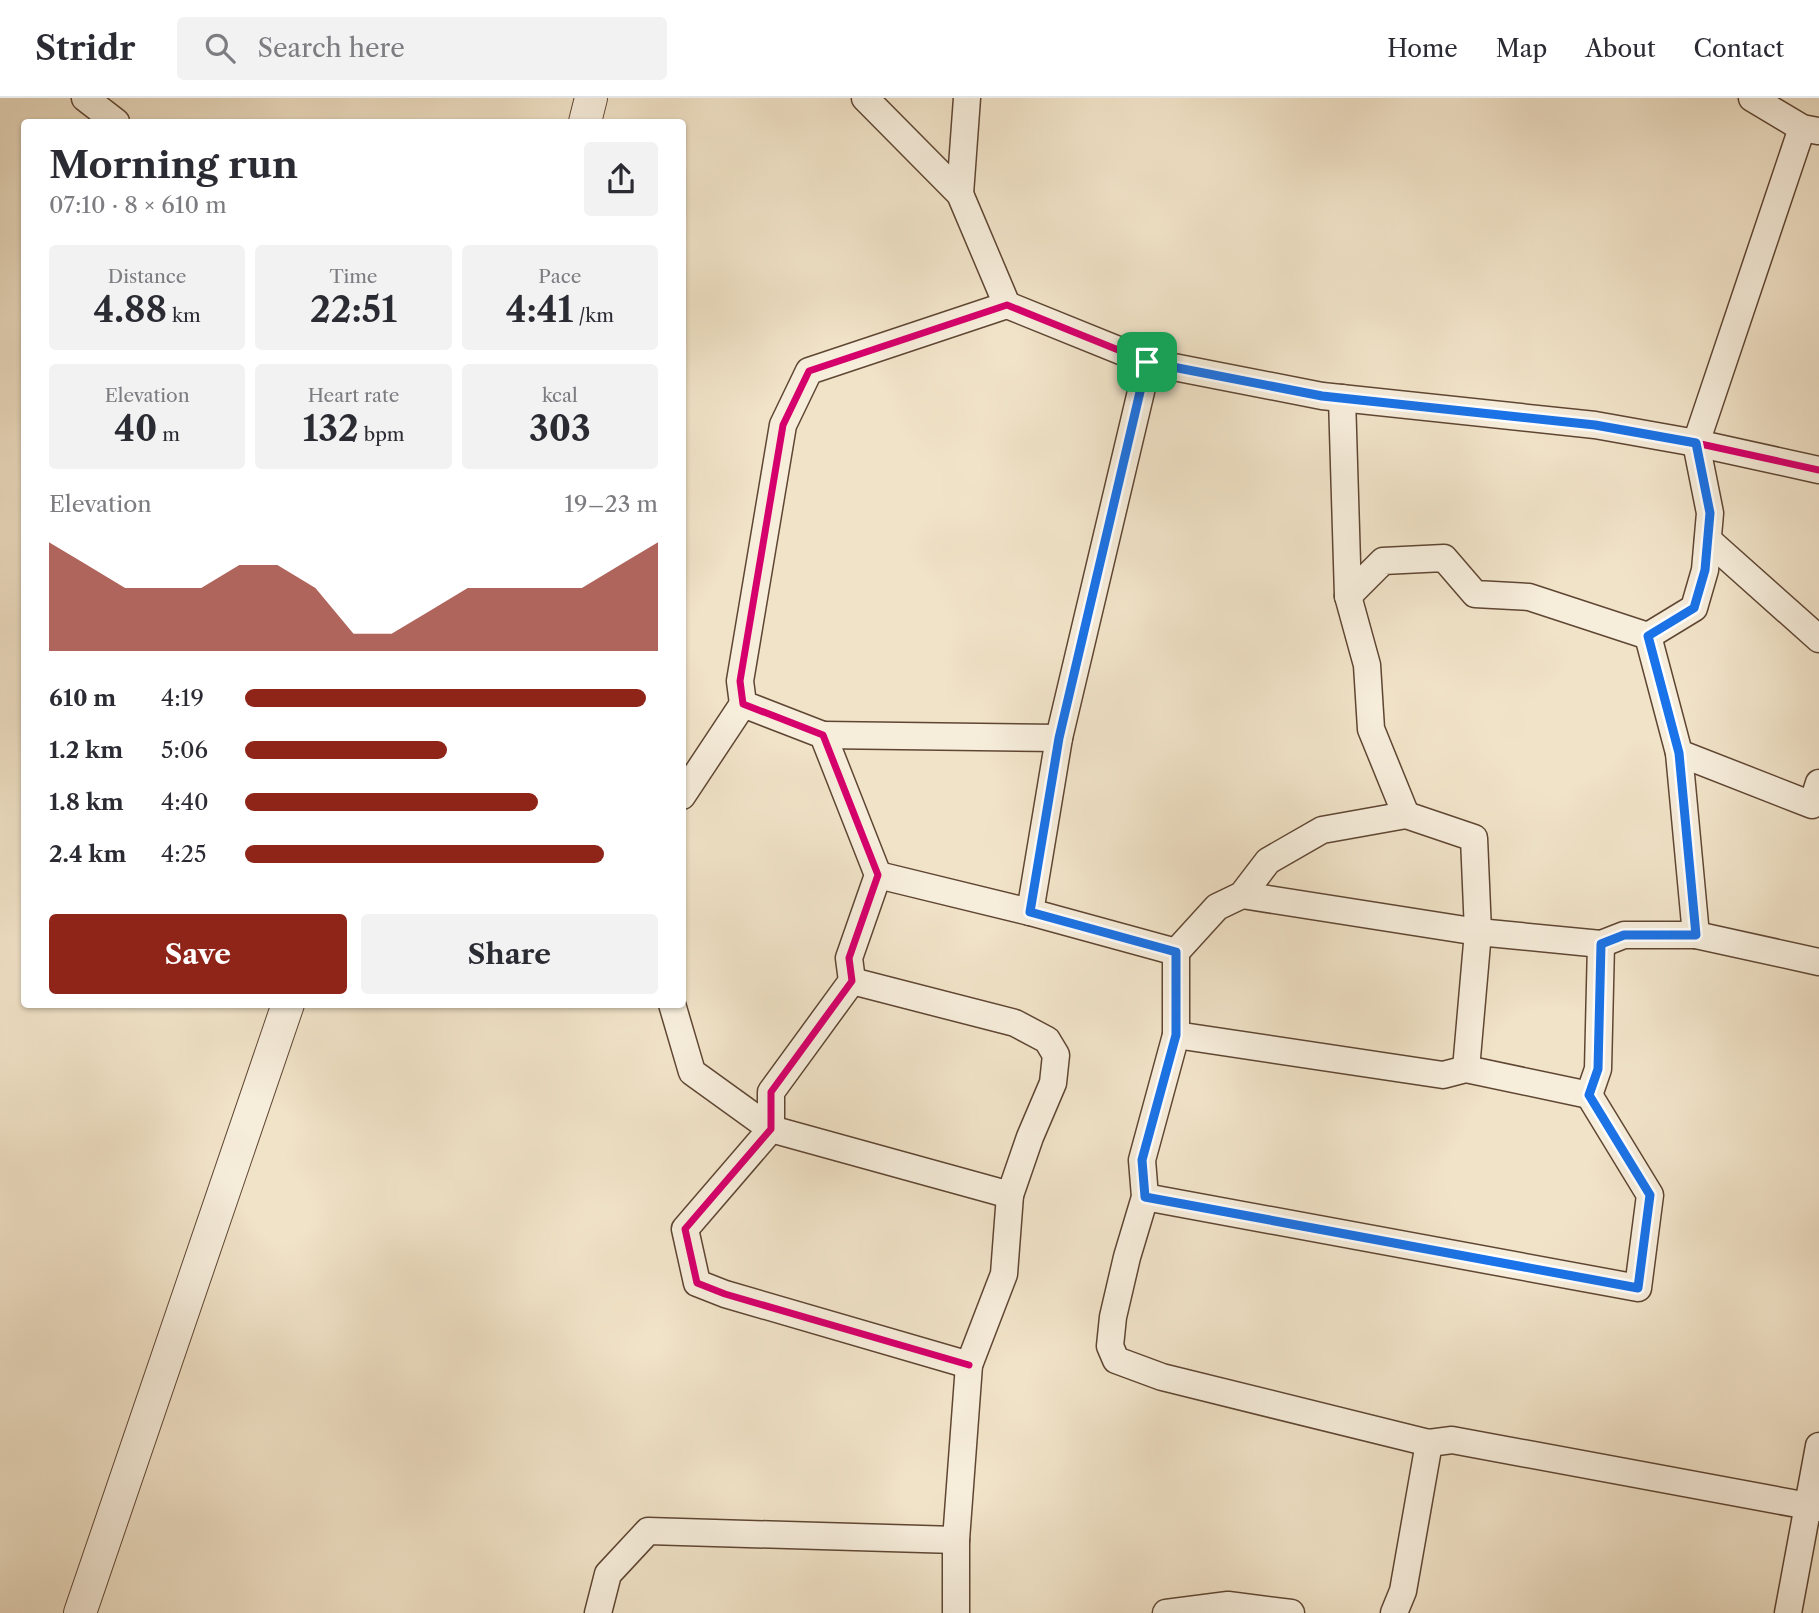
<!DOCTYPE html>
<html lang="en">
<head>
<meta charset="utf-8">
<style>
  body { margin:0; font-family:"Libre Caslon Text",serif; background:#f2f2f3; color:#2b2b33; height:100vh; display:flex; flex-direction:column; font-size:26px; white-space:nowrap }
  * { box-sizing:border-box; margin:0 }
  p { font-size:23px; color:#7c7c81 }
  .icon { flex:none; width:38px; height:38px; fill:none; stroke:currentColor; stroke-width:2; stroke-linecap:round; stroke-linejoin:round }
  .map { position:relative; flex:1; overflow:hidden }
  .panel { position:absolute; left:21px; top:21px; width:665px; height:889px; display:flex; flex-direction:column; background:#fff; border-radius:7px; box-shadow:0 2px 5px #0004 }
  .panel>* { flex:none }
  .pin { position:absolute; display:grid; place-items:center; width:60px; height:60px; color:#fff; margin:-30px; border-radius:14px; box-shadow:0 4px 10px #0006 }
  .round { display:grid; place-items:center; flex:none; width:74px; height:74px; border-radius:7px; background:#f2f2f3 }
  .overview { display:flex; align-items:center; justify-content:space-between; height:119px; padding:0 28px }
  h1 { font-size:38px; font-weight:700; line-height:52px }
  .metrics { display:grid; grid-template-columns:repeat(3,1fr); gap:10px; height:119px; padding:7px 28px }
  .metrics div { display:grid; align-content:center; border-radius:7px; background:#f2f2f3; text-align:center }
  .metrics b { font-size:35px; font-weight:700 }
  .metrics small { font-size:19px; font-weight:400 }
  .metrics p { font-size:19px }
  .chart { height:196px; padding:14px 28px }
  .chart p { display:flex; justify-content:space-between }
  .chart svg { width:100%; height:126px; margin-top:7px; fill:#8f2418; opacity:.7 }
  .primary-button { display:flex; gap:14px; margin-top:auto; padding:14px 28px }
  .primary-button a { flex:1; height:80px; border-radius:7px; background:#8f2418; color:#fff; font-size:28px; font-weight:700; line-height:80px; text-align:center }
  .primary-button a+a { background:#f2f2f3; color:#2b2b33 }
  ul { padding:0 28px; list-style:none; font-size:23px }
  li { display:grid; grid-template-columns:112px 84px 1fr; align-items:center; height:52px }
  li i { height:18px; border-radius:9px; background:#8f2418 }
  header { display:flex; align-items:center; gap:42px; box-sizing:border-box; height:98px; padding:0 35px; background:#fff; border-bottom:2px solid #e1e1e2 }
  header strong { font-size:33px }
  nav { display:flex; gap:38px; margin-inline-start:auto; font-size:24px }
  .search { width:490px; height:63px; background:#f2f2f3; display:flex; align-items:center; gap:18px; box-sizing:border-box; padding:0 24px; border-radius:7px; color:#7c7c81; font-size:26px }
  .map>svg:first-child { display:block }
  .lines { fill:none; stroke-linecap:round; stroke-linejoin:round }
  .minor-casing { stroke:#5f4633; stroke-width:29 }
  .tertiary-casing { stroke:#5f4633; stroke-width:34 }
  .minor { stroke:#f6eddb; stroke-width:26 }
  .tertiary { stroke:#f6eddb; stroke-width:32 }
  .cycleway-casing { stroke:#f6eddb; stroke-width:11 }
  .cycleway { stroke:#d6006c; stroke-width:7 }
  .route-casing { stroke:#fff; stroke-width:14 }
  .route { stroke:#1a73e8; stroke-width:9 }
</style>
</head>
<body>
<header>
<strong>Stridr</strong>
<div class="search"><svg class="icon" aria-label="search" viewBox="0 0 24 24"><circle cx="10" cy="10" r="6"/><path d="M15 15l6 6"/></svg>Search here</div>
<nav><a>Home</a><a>Map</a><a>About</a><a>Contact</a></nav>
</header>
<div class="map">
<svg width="1819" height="1515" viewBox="0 0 1819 1515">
  <rect width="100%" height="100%" fill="#f1e3c8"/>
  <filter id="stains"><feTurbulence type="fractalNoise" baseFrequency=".00286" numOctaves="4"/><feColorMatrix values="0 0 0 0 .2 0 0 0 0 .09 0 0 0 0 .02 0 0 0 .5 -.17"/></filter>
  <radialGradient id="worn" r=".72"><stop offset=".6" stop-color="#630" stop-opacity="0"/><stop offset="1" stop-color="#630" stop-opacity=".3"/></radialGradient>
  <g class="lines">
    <!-- minor casing -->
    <g class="minor-casing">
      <g id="minor">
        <polyline points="85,0 116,24"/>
        <polyline points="865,0 960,96 1007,207"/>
        <polyline points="1752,0 1802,30 1818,33"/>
        <polyline points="960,96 967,0"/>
        <polyline points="1342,300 1348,498 1367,567 1371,631 1406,717"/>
        <polyline points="1708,442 1819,541"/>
        <polyline points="1348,498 1383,463 1444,460 1475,496 1529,499 1648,538 1694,510 1705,472 1710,415 1696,345 1802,30"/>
        <polyline points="1648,538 1679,655 1812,707 1819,685"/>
        <polyline points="823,637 1059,640"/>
        <polyline points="1679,655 1696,837"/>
        <polyline points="682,698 743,606"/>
        <polyline points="878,777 1030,814 1176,854 1217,809 1242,797 1268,763 1322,732 1406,717 1474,740 1478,834 1466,971"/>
        <polyline points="1242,797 1478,834 1601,846 1624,837 1696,837 1819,864"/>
        <polyline points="1030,814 1059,640 1148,264"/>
        <polyline points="1176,854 1176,937 1142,1062 1145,1099 1127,1159 1113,1219 1110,1248 1116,1262 1162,1279 1429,1345 1452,1342 1819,1410"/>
        <polyline points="672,906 692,974 771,1031 1010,1097 1030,1039 1053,985 1056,957 1047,942 1015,925 852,883"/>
        <polyline points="1589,997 1598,971 1601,846"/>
        <polyline points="1145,1099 1638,1190 1650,1097 1589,997 1466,971 1443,977 1176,937"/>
        <polyline points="969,1267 725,1196 697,1185 685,1131 771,1031 771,994 852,883 849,860 878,777 823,637 743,606 740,583 783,327 809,273 1007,207 1148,264 1322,298 1595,327 1696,345 1819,372"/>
        <polyline points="598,1515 608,1476 648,1433 956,1442"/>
        <polyline points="956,1515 956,1442 969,1267 1004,1176 1010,1097"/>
        <polyline points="1166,1515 1228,1507 1291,1515"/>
        <polyline points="1394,1515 1403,1493 1429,1345"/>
        <polyline points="1788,1515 1819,1348"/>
      </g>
    </g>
    <!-- tertiary casing -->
    <g class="tertiary-casing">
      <g id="tertiary">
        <polyline points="585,24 591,0"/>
        <polyline points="80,1515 288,906"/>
      </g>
    </g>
    <!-- minor -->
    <use href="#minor" class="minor"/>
    <!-- tertiary -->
    <use href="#tertiary" class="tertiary"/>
    <!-- cycleway casing -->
    <g class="cycleway-casing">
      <polyline id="cycleway" points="969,1267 725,1196 697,1185 685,1131 771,1031 771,994 852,883 849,860 878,777 823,637 743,606 740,583 783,327 809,273 1007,207 1148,264 1322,298 1595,327 1696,345 1819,372"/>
    </g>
    <!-- cycleway -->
    <use href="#cycleway" class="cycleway"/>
  </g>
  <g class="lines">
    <!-- route casing -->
    <g class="route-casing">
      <polygon id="route" points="1147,264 1322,298 1595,327 1696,345 1710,415 1705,472 1694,510 1648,538 1679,655 1696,837 1624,837 1601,846 1598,971 1589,997 1650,1097 1638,1190 1145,1099 1142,1062 1176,937 1176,854 1030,814 1059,640"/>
    </g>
    <!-- route -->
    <use href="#route" class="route"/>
  </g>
  <rect width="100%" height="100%" filter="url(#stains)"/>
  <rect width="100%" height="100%" fill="url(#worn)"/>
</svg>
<div class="pin" style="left:1147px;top:264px;background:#1e9e55"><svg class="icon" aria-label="arrive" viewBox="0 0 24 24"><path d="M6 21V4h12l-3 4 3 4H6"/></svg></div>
<section class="panel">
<div class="overview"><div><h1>Morning run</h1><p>07:10 · 8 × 610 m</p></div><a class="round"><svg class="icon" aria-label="share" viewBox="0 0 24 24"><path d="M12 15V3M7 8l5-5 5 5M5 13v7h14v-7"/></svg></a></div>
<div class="metrics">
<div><p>Distance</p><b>4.88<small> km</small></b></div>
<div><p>Time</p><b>22:51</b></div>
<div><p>Pace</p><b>4:41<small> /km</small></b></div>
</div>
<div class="metrics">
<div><p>Elevation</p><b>40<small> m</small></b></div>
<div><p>Heart rate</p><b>132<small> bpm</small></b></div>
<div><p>kcal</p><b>303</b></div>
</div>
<div class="chart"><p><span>Elevation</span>19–23 m</p>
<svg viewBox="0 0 160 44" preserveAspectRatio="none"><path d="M0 44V6L10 14L20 22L30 22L40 22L50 14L60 14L70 22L80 38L90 38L100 30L110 22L120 22L130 22L140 22L150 14L160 6V44z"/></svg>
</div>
<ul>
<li><b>610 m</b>4:19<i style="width:97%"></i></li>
<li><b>1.2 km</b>5:06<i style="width:49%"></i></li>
<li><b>1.8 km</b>4:40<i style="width:71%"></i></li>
<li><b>2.4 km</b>4:25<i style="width:87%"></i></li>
</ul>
<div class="primary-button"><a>Save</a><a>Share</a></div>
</section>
</div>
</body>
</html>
